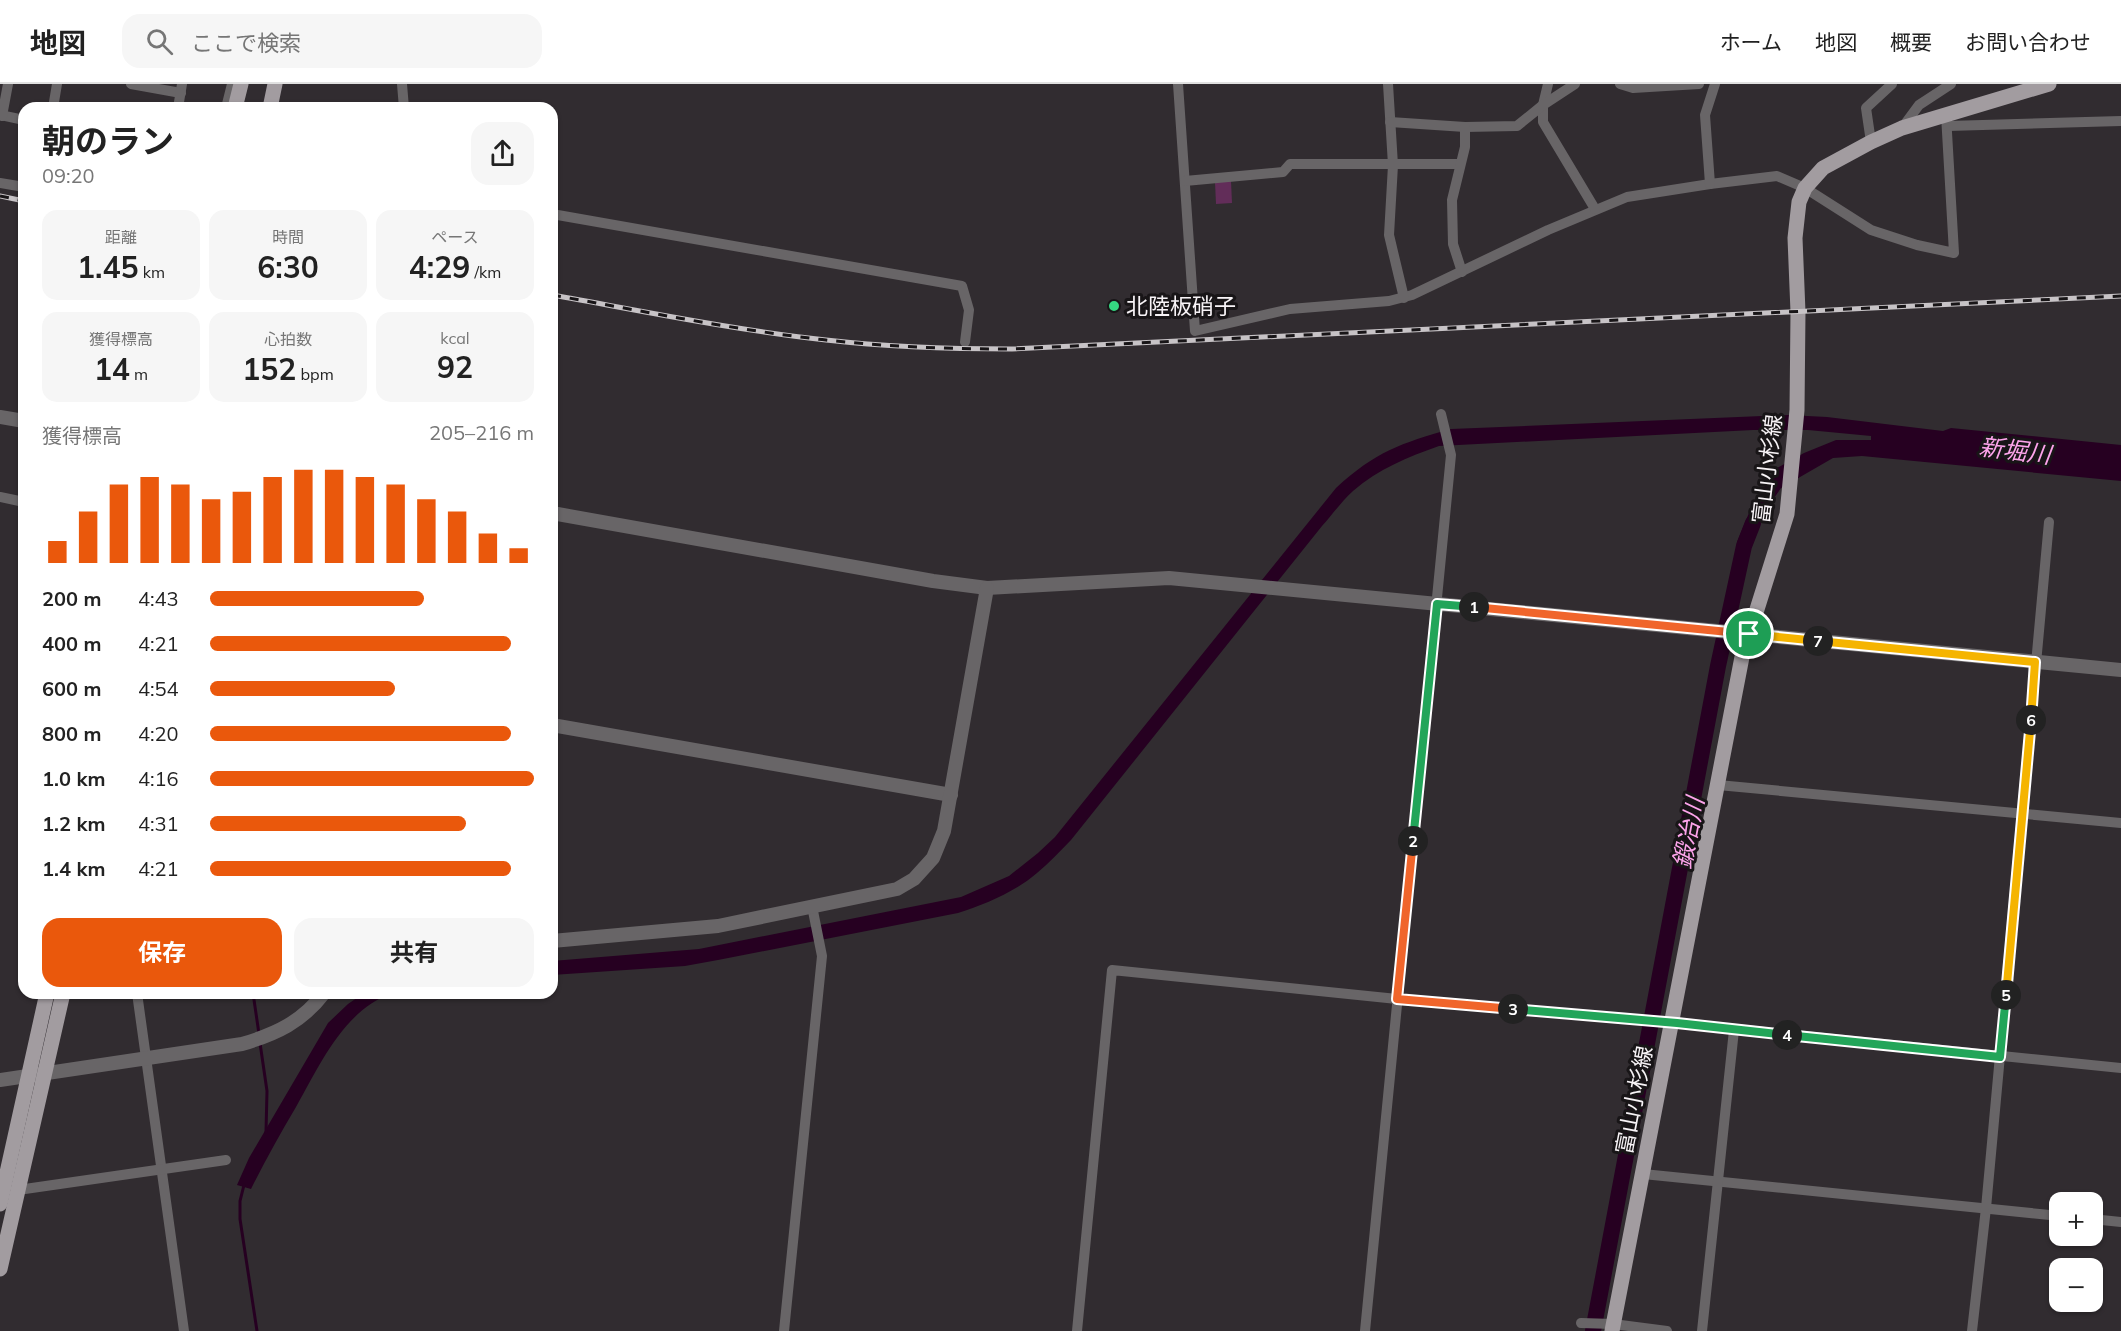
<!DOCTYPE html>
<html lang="ja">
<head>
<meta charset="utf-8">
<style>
  body { margin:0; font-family:Mulish,"Noto Sans JP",sans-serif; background:#f6f6f6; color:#222; height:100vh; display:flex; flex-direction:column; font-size:22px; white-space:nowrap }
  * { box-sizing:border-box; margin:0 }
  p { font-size:20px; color:#767676 }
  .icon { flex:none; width:33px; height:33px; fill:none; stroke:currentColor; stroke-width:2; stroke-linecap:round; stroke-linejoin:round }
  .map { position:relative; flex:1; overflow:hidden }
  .drawer { position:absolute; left:18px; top:18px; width:540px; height:897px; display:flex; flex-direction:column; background:#fff; border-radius:18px; box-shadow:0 2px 4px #0004 }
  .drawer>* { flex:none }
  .fabs { position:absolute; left:2049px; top:1108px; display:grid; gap:12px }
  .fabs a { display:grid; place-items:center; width:54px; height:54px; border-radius:12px; background:#fff; box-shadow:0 2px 4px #0004; font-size:30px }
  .pin { position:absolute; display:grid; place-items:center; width:51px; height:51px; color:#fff; margin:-26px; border:3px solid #fff; border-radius:50%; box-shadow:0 2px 6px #0007 }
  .km { position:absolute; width:30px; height:30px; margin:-15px; border-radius:50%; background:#222; color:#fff; font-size:16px; line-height:30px; text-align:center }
  .round { display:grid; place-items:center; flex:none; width:63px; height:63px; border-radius:18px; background:#f6f6f6 }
  .summary { display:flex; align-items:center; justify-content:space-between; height:102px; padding:0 24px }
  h1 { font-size:33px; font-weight:700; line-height:45px }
  .stats { display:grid; grid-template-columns:repeat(3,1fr); gap:9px; height:102px; padding:6px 24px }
  .stats div { display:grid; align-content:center; border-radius:15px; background:#f6f6f6; text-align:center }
  .stats b { font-size:30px; font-weight:700 }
  .stats small { font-size:16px; font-weight:400 }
  .stats p { font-size:16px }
  .chart { height:168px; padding:12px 24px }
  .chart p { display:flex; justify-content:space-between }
  .chart svg { width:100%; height:108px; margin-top:6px; stroke:#ea580c; stroke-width:6 }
  .action { display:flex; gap:12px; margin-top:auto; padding:12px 24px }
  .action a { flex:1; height:69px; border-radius:18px; background:#ea580c; color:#fff; font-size:24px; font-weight:700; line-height:69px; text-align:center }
  .action a+a { background:#f6f6f6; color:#222 }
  ul { padding:0 24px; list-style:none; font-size:20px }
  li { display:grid; grid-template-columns:96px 72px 1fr; align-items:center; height:45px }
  li i { height:15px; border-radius:8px; background:#ea580c }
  header { display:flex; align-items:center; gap:36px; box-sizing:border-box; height:84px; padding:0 30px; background:#fff; border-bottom:2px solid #e0e0e0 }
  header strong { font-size:28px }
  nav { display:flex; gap:33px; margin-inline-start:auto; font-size:21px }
  .search { width:420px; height:54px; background:#f6f6f6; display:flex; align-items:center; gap:15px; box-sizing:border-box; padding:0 21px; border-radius:18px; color:#767676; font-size:22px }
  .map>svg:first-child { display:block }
  .green { fill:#622d59 }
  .water { fill:#260021 }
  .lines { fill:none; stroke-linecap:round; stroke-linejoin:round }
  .stream { stroke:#260021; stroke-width:3 }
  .river { stroke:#260021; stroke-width:16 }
  .minor { stroke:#686567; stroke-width:10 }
  .tertiary { stroke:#686567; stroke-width:14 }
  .primary { stroke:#a29ca0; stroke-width:15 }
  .rail-casing { stroke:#c7c3c6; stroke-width:5 }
  .rail { stroke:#181517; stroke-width:3; stroke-dasharray:9; stroke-linecap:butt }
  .split-1-casing { stroke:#fff; stroke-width:12 }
  .split-2-casing { stroke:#fff; stroke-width:12 }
  .split-3-casing { stroke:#fff; stroke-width:12 }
  .split-4-casing { stroke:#fff; stroke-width:12 }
  .split-5-casing { stroke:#fff; stroke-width:12 }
  .split-6-casing { stroke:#fff; stroke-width:12 }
  .split-7-casing { stroke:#fff; stroke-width:12 }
  .split-8-casing { stroke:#fff; stroke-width:12 }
  .split-1 { stroke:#f0652b; stroke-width:8 }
  .split-2 { stroke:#22a559; stroke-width:8 }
  .split-3 { stroke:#f0652b; stroke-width:8 }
  .split-4 { stroke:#22a559; stroke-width:8 }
  .split-5 { stroke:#22a559; stroke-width:8 }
  .split-6 { stroke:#f5b400; stroke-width:8 }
  .split-7 { stroke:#f5b400; stroke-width:8 }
  .split-8 { stroke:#f5b400; stroke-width:8 }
  .poi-dot { fill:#35d881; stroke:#181517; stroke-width:2 }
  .labels { text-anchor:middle; stroke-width:6; stroke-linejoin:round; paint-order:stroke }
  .poi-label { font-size:22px; fill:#f7f3f6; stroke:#181517; text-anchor:start }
  .street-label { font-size:22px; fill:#f7f3f6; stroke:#181517 }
  .water-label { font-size:24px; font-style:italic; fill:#fda4eb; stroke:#181517 }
</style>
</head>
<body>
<header>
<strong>地図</strong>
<div class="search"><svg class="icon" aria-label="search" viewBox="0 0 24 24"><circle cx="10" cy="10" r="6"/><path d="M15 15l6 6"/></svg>ここで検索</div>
<nav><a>ホーム</a><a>地図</a><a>概要</a><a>お問い合わせ</a></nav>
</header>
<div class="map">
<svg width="2121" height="1247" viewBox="0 0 2121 1247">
  <rect width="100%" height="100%" fill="#312c30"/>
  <!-- green -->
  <polygon class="green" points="1231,97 1232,119 1216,120 1215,98"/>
  <!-- water -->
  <g class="water">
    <path d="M1788,331L1827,333L1943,347L1951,344L2121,361V397L1862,372L1833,374L1781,404L1765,427L1752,462L1737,458L1751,424L1777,384L1804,369L1836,356H1871V352L1808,346H1753L1439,362C1408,373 1378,385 1353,407C1341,418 1332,431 1322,442L1071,756C1060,767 1049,779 1037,789C1015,808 986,820 958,829L718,876L685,882L552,891V877L699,865L961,813L1009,792L1038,769L1055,753L1336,404C1375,368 1401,359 1451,345Z"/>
    <path d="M364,909H392C343,927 320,981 296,1023C280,1050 265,1077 251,1105L237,1101L249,1074L328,939L348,920Z"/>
  </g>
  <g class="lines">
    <!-- stream -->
    <g class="stream">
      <polyline points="253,909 259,950"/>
      <polyline points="260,959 267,1007 266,1048"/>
      <polyline points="244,1101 240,1117 240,1135 257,1247"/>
    </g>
    <!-- river -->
    <polyline class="river" points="1593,1247 1718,582 1744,462 1753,439"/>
    <!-- minor -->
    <g class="minor">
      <polyline points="131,0 181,9"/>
      <polyline points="402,0 404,24"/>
      <polyline points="1178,0 1195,247 1290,225 1389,217 1412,211 1548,146 1627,113 1710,100 1777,92 1805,104 1871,146 1917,161 1954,169 1946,31"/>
      <polyline points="1388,0 1393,81 1389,151 1404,214"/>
      <polyline points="1548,0 1543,21 1543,38 1595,125"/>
      <polyline points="1620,0 1633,4 1699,0"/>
      <polyline points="53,24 57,0"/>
      <polyline points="178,24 182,0"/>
      <polyline points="226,24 232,0"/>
      <polyline points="0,31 24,36"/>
      <polyline points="2,32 8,0"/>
      <polyline points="1390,38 1465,43 1517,42 1543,21 1575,0"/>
      <polyline points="1948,42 2121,37"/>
      <polyline points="1902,44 1919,21 1951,0"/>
      <polyline points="1871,58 1866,24 1892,0"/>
      <polyline points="1185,97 1283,88 1290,80 1460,80"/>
      <polyline points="0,99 24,103"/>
      <polyline points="1710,100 1705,31 1715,0"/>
      <polyline points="552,130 962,202 969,226 965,258"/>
      <polyline points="1462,188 1453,160 1452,116 1465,63 1465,43"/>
      <polyline points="0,413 24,418"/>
      <polyline points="1718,701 2121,739"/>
      <polyline points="137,909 184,1247"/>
      <polyline points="1643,1090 2060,1132"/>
      <polyline points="18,1106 226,1076"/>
      <polyline points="2092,1135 2121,1138"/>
      <polyline points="1581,1239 1613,1240 1667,1247"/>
      <polyline points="784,1247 822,872 812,822"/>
      <polyline points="1077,1247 1112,886 1397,915 1677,939 2121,984"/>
      <polyline points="1365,1247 1451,371 1441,330"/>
      <polyline points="1702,1247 1734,946"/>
      <polyline points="1972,1247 1986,1124 2049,438"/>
    </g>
    <!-- tertiary -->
    <g class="tertiary">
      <polyline points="0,333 24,337"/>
      <polyline points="552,429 933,497 987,504 1169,494 2121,586"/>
      <polyline points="552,641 951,711"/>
      <polyline points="552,857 718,842 897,805 914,795 933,774 944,747 987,504"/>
      <path d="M0,996L242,960C276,950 302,938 324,909"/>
    </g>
    <!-- primary -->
    <g class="primary">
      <polyline points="235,24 241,0"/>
      <polyline points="270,24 275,0"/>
      <polyline points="0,1120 47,909"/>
      <polyline points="0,1185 63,909"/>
      <polyline points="1612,1247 1742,573 1787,430 1797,326 1798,228 1795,154 1799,118 1805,104 1823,84 1871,58 1902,44 2049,0"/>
    </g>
    <!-- rail casing -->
    <g class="rail-casing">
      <g id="rail">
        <polyline points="0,112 24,117"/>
        <path d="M552,211C643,227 734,246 826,256C888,263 950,265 1012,265L2121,212"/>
      </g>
    </g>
    <!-- rail -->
    <use href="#rail" class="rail"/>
  </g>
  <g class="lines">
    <!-- split-1 casing -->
    <g class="split-1-casing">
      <polyline id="split-1" points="1474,523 1749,550"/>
    </g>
    <!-- split-2 casing -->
    <g class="split-2-casing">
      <polyline id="split-2" points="1413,757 1437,520 1474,523"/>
    </g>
    <!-- split-3 casing -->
    <g class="split-3-casing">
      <polyline id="split-3" points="1413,757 1397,915 1513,925"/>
    </g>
    <!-- split-4 casing -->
    <g class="split-4-casing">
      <polyline id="split-4" points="1513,925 1677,939 1787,951"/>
    </g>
    <!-- split-5 casing -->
    <g class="split-5-casing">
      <polyline id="split-5" points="1787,951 2000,973 2006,911"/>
    </g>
    <!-- split-6 casing -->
    <g class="split-6-casing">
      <polyline id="split-6" points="2006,911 2031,636"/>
    </g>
    <!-- split-7 casing -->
    <g class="split-7-casing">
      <polyline id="split-7" points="1818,557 2035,578 2031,636"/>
    </g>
    <!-- split-8 casing -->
    <g class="split-8-casing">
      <polyline id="split-8" points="1749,550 1818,557"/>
    </g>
    <!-- split-1 -->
    <use href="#split-1" class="split-1"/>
    <!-- split-2 -->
    <use href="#split-2" class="split-2"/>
    <!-- split-3 -->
    <use href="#split-3" class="split-3"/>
    <!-- split-4 -->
    <use href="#split-4" class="split-4"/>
    <!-- split-5 -->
    <use href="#split-5" class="split-5"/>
    <!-- split-6 -->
    <use href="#split-6" class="split-6"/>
    <!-- split-7 -->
    <use href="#split-7" class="split-7"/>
    <!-- split-8 -->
    <use href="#split-8" class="split-8"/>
  </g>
  <!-- markers -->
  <circle class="poi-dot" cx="1114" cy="222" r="6"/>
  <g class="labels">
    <!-- poi labels -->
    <g class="poi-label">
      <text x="1126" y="230">北陸板硝子</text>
    </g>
    <!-- street labels -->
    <g class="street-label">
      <text transform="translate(1767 385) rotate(-83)" y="8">富山小杉線</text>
      <text transform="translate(1634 1016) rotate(-79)" y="8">富山小杉線</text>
    </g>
    <!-- water labels -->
    <g class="water-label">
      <text transform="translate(2015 367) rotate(7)" y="8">新堀川</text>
      <text transform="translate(1689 749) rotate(-79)" y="8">鍛冶川</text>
    </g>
  </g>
</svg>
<div class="fabs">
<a>+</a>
<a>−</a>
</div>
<div class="pin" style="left:1749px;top:550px;background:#1e9e55"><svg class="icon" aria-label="arrive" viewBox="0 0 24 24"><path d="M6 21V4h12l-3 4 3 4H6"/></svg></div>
<b class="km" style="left:1474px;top:523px">1</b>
<b class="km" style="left:1413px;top:757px">2</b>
<b class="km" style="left:1513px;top:925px">3</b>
<b class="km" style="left:1787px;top:951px">4</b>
<b class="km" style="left:2006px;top:911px">5</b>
<b class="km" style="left:2031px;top:636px">6</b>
<b class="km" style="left:1818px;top:557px">7</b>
<section class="drawer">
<div class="summary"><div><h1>朝のラン</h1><p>09:20</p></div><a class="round"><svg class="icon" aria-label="share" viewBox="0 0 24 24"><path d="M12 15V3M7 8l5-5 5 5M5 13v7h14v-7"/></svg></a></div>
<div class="stats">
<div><p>距離</p><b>1.45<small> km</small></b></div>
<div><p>時間</p><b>6:30</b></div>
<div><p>ペース</p><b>4:29<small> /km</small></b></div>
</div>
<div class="stats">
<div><p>獲得標高</p><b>14<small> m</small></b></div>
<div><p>心拍数</p><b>152<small> bpm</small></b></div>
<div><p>kcal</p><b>92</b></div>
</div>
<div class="chart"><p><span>獲得標高</span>205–216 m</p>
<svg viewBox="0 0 160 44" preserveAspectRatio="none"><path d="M5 44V35M15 44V23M25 44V12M35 44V9M45 44V12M55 44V18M65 44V15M75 44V9M85 44V6M95 44V6M105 44V9M115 44V12M125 44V18M135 44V23M145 44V32M155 44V38"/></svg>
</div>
<ul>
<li><b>200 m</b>4:43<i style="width:66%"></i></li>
<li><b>400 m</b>4:21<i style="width:93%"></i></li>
<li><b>600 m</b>4:54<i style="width:57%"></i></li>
<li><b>800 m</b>4:20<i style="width:93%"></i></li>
<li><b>1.0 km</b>4:16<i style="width:100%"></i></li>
<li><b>1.2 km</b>4:31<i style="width:79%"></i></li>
<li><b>1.4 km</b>4:21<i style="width:93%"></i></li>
</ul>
<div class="action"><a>保存</a><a>共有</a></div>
</section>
</div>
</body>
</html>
